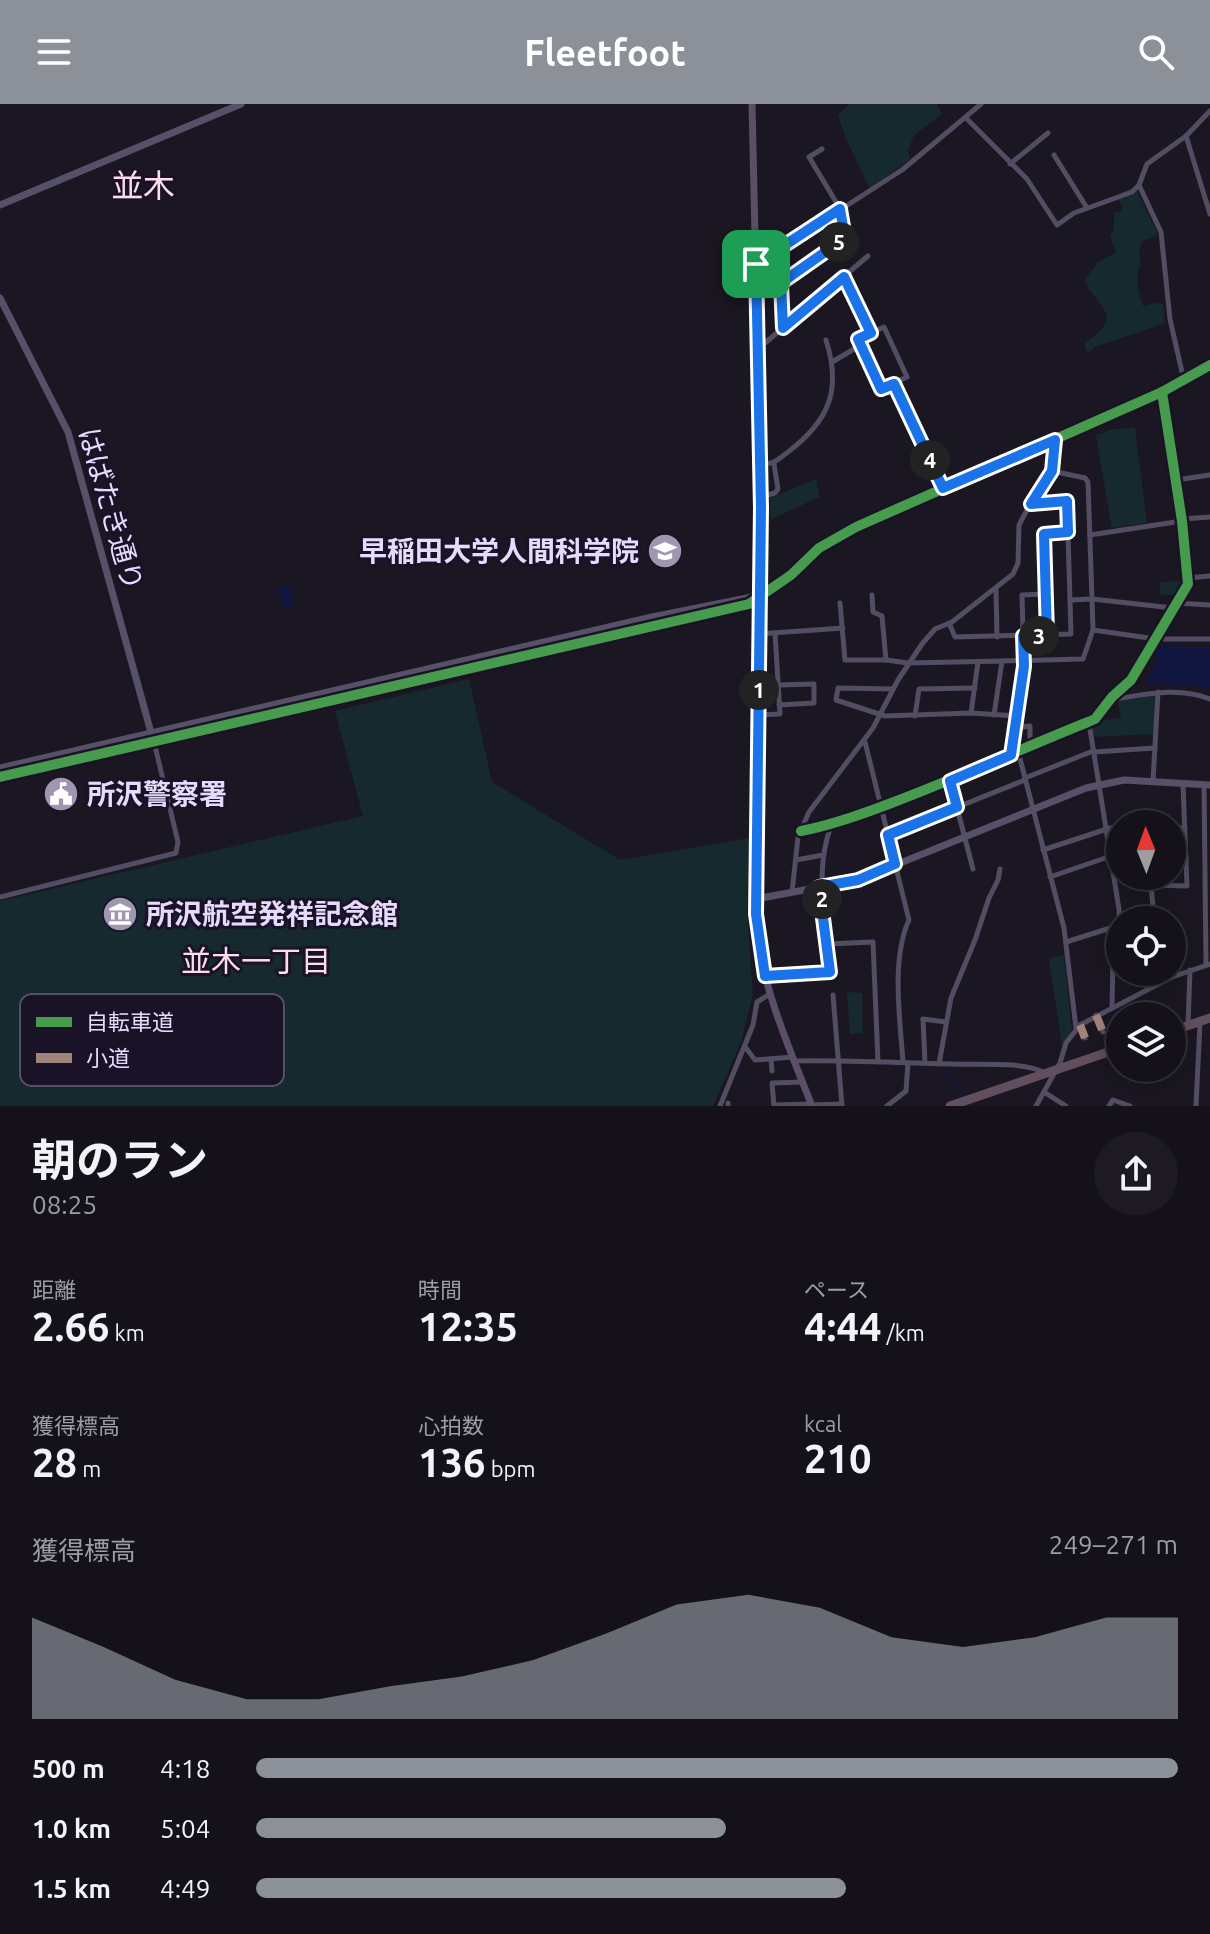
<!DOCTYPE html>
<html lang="ja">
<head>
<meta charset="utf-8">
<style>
  body { margin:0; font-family:Ubuntu,"Noto Sans JP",sans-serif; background:#1d1a23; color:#f1f3f6; height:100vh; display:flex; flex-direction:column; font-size:30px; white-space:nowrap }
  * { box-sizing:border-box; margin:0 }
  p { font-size:26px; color:#9d9da2 }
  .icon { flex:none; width:44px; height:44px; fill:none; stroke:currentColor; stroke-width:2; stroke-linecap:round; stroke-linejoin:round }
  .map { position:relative; height:1002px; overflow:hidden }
  .details { display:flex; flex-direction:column; background:#14111a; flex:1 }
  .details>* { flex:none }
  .needle { width:52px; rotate:359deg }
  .tools { position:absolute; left:1106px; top:706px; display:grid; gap:16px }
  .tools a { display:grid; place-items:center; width:80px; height:80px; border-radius:50%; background:#14111a; box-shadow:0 4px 20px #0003,0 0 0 2px #333139; font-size:40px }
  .pin { position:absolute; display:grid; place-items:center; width:68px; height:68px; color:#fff; margin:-34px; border-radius:16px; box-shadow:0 4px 12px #0006 }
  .km { position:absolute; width:40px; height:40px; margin:-20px; border-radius:50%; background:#222; color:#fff; font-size:22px; line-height:40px; text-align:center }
  .round { display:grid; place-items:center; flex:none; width:84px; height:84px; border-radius:42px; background:#1d1a23 }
  .headline { display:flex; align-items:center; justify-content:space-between; height:136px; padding:0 32px }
  h1 { font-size:44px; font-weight:700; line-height:60px }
  .figures { display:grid; grid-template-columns:repeat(3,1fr); gap:12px; height:136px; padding:8px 32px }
  .figures div { display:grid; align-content:center }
  .figures b { font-size:40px; font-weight:700 }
  .figures small { font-size:22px; font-weight:400 }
  .figures p { font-size:22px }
  .chart { height:224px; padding:16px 32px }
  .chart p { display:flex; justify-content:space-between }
  .chart svg { width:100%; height:144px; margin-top:8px; fill:#8c9099; opacity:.7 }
  ul { padding:0 32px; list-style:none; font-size:26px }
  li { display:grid; grid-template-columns:128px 96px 1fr; align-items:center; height:60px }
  li i { height:20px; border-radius:10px; background:#8c9099 }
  header { display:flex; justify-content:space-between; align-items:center; height:104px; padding:0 32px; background:#8c9099; color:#fff; font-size:36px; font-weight:700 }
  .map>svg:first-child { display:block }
  .green { fill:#16292f }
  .water { fill:#101640 }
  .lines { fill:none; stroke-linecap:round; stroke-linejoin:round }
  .stream { stroke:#101640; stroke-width:2 }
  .street { stroke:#524d62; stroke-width:5 }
  .secondary { stroke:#565068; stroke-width:7 }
  .primary { stroke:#5c4e66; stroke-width:7 }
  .highway { stroke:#614e5e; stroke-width:9 }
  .quiet { stroke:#a18479; stroke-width:8; stroke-dasharray:16 8; stroke-linecap:butt }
  .cycleway-casing { stroke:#1a1227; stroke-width:15 }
  .cycleway { stroke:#469c4c; stroke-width:10 }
  .route-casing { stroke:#fff; stroke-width:16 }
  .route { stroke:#1a73e8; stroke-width:10 }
  .labels { text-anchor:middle; stroke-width:6; stroke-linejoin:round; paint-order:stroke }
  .street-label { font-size:28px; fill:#e6dbfc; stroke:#1a1227 }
  .poi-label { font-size:28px; font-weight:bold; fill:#e6dbfc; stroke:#1a1227; text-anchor:start }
  .neighbourhood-label { font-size:30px; fill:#fdddea; stroke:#1a1227 }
  .quarter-label { font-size:32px; fill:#fdddea; stroke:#1a1227 }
  .key { fill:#1a1227; stroke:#574e67; stroke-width:2 }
  .key-label { font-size:22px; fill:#e6dbfc }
</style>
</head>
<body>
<header><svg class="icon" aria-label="menu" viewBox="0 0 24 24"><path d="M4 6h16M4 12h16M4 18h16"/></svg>Fleetfoot<svg class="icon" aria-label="search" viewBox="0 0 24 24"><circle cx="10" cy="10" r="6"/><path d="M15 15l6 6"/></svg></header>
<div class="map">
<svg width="1210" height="1002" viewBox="0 0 1210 1002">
  <rect width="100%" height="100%" fill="#1b1722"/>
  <!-- green -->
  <g class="green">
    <polygon points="849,0 937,0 942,10 914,31 908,46 910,55 870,85 846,35 838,11"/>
    <path d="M1135,83L1157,128L1156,132L1142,137L1139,149L1141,160C1133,173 1139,189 1143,202L1156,199L1163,200L1165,219L1095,243L1089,248L1086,247L1085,240C1090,234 1100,229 1104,222C1115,204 1087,192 1085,175L1098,158L1116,149L1110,132L1114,125V109L1121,107L1122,103L1118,94L1122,88Z"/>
    <polygon points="1135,324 1147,419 1112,424 1096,331 1113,325"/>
    <polygon points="816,375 819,393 770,416 770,394"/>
    <polygon points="1185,477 1179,492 1160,490 1160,478"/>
    <polygon points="469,575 492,678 620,756 749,734 747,807 753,890 741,938 713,1002 0,1002 0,797 363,712 335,607"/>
    <polygon points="1155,591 1154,630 1093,633 1092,620 1097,617 1121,614 1118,597"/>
    <polygon points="1064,851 1072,927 1062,942 1049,854"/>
    <polygon points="847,888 862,889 863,929 850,930"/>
  </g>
  <!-- water -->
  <g class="water">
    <polygon points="290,481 294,501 283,504 278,483"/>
    <polygon points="1160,542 1210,543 1210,585 1202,582 1145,580 1158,552 1155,550"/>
  </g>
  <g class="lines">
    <!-- stream -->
    <polyline class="stream" points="944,964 965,994"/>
    <!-- street -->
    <g class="street">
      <polyline points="966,14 1027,75 1057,121 1074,109 1132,88 1139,81 1147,60 1186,32 1210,7"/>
      <polyline points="1186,32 1210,110"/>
      <polyline points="1054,51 1087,104"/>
      <polyline points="1010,60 1048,29"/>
      <polyline points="1139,81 1161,128 1170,215 1184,277"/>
      <polyline points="756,160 902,66 981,0"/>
      <polyline points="844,173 871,229"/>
      <polygon points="884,223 907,273 881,285 858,235"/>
      <polyline points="783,224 781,179 845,134 842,108 809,53 822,45"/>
      <polyline points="759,241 765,239 868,152"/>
      <polyline points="832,258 861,241"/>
      <polyline points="894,280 943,384"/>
      <path d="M761,360C775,360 777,356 788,348C829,317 842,286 826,236"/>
      <polyline points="1052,367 1085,374 1088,378 1092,495 1173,504"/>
      <polyline points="1176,376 1210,371"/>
      <polyline points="761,393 775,389 778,385 774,360"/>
      <polyline points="1182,415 1210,413"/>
      <polyline points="1090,431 1182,417"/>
      <polyline points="1188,474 1210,472"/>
      <polyline points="996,486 997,533"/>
      <polyline points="1045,490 1044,430 1068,428"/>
      <polyline points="872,491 873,508 882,512 886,556"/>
      <polyline points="1070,496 1092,495 1093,526 1156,535 1210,535"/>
      <polyline points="840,499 845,556 886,556 908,559 1002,557 994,611"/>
      <polyline points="1176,499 1210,501"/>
      <polyline points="949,519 955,533 1071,530 1067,397 1031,400"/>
      <polyline points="759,530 843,524"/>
      <polyline points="1002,557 1083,555 1093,526"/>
      <polyline points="778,581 814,580 814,599 779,601"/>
      <polyline points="893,585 838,584 836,596 885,612 971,609 1017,612"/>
      <path d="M1110,596C1143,591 1178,582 1210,595"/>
      <polyline points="971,609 978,558"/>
      <polyline points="759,611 780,610 775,529"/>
      <polyline points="915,612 919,585 975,584"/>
      <polyline points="1089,619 1119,805 1120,828 1113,856 1112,902"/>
      <polyline points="1015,624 1030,622 1030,640"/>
      <path d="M865,638L909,816C891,855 900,915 903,958"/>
      <polyline points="1018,647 1064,824 1076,924"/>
      <polyline points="1094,648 1155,644"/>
      <polyline points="1011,651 1024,562 1022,491 1045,490 1047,531"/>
      <polyline points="1025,674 1093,647"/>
      <polyline points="950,677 973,765"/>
      <polyline points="1153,677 1158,588"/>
      <polyline points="1204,680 1206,861"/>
      <polyline points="1107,724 1120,724"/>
      <polyline points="1172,724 1185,724"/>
      <path d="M801,727C833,721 863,710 894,698C960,673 1023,644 1088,618L1095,615L1112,593L1131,576L1188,480L1182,417L1162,288"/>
      <polyline points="888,731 1025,676"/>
      <polyline points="1043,746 1107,725"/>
      <polyline points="1172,753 1186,753"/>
      <polyline points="796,756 823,751"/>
      <polyline points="1050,773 1111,752 1120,752"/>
      <polyline points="792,788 798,733 809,708 873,624 898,576 922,540 935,525 952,518 1013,470 1018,459 1019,421 1037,387 1052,367 1055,336"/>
      <polyline points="0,793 176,749 178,738 154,638"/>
      <polyline points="1165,816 1154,815 1151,781 1187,782 1183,680"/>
      <polyline points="1066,838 1120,821"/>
      <polyline points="828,840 873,838 878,958"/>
      <path d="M765,872L830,868C827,819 813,770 831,722"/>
      <polyline points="833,891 842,1002"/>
      <polyline points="1096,911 1103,928"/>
      <polyline points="1080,921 1085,934"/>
      <polyline points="1188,921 1190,866"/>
      <polyline points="746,944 755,956 793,953"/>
      <polyline points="771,955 772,967"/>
      <path d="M795,957C848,956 899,959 952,960C976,961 1025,957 1045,969"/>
      <polyline points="925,959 923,915 946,918"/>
      <polyline points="939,960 951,894 975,836 989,794 998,776 1000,765"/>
      <polyline points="1044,988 1066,1002"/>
      <polyline points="728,999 728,1002"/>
      <polyline points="774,1001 811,1000"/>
      <polyline points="812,1001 842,1000"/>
      <polyline points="720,1002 753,921 757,898 770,890"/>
      <polyline points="774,1002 772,979 803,978"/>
      <polyline points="887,1002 906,987 908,959"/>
      <polyline points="1036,1002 1060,959 1066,939 1080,921 1172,873 1210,860"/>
      <polyline points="1109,1002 1113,996 1130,1002"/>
      <polyline points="1196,1002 1200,919"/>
    </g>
    <!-- secondary -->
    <g class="secondary">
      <polyline points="0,101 241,0"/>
      <polyline points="0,194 68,328 152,632"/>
      <polyline points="0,664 652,513 757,492"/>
      <polyline points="0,673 749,500 791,471 819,444 856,423 1162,288 1210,261"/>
      <polyline points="756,795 858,776 1086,684 1124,676 1210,681"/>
    </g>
    <!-- primary -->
    <path class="primary" d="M752,0L761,393L757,828C764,888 790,946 812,1002"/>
    <!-- highway -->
    <g class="highway">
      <polyline points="1172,927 1210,914"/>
      <polyline points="950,1002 1120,944"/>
    </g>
    <!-- quiet -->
    <g class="quiet">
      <polyline points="1096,911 1103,928"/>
      <polyline points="1080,921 1085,934"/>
    </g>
    <!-- cycleway casing -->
    <g class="cycleway-casing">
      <g id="cycleway">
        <polyline points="0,673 749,500 791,471 819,444 856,423 1162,288 1210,261"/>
        <path d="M801,727C833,721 863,710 894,698C960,673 1023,644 1088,618L1095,615L1112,593L1131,576L1188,480L1182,417L1162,288"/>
      </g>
    </g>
    <!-- cycleway -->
    <use href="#cycleway" class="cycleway"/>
  </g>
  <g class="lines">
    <!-- route casing -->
    <g class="route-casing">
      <polygon id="route" points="840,105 845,134 781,179 783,224 844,173 871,229 858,235 881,285 894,280 943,384 1055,336 1052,367 1031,400 1067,397 1068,428 1044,430 1047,531 1023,532 1024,562 1011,651 950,677 957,703 888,731 895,760 858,776 819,783 830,868 765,872 756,810 761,404 756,160"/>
    </g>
    <!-- route -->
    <use href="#route" class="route"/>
  </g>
  <!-- icons -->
  <defs>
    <g id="university-disc" transform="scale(1.8)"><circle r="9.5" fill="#9f96b0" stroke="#1a1227"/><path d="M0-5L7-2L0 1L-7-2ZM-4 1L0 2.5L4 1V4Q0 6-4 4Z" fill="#fff"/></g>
    <g id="civic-disc" transform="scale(1.8)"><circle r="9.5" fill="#9f96b0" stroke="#1a1227"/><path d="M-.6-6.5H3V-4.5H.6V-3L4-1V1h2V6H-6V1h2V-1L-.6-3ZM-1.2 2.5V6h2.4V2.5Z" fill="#fff"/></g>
    <g id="museum-disc" transform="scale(1.8)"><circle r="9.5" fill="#9f96b0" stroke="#1a1227"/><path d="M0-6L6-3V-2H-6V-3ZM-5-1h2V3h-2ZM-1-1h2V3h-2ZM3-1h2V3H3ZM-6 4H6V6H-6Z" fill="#fff"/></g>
  </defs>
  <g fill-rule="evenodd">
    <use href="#university-disc" x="665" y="447"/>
    <use href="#civic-disc" x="61" y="690"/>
    <use href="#museum-disc" x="120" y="810"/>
  </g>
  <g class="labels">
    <!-- street labels -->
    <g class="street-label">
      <text transform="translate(111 405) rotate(74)" y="10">はばたき通り</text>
    </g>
    <!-- poi labels -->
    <g class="poi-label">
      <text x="639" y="457" text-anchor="end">早稲田大学人間科学院</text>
      <text x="87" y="700">所沢警察署</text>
      <text x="146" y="820">所沢航空発祥記念館</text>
    </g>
    <!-- neighbourhood labels -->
    <g class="neighbourhood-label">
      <text x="256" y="868">並木一丁目</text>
    </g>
    <!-- quarter labels -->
    <g class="quarter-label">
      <text x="143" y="93">並木</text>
    </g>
  </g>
  <!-- legend -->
  <rect x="20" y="890" width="264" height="92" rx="12" class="key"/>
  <rect x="36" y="913" width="36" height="10" fill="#469c4c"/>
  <rect x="36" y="949" width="36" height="10" fill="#a18479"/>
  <g class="key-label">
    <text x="86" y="926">自転車道</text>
    <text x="86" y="962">小道</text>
  </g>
</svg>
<div class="tools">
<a><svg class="needle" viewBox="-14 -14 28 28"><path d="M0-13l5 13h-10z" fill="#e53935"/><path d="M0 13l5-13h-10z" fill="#9d9da2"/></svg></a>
<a><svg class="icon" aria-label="locate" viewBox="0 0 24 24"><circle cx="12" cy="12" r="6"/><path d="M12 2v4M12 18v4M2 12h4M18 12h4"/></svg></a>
<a><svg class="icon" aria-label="layers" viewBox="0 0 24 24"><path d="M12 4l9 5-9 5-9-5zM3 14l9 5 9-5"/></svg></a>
</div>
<div class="pin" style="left:756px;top:160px;background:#1e9e55"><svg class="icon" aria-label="arrive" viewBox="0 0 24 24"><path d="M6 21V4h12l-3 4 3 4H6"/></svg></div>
<b class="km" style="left:759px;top:586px">1</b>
<b class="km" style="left:822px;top:795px">2</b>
<b class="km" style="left:1039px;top:532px">3</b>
<b class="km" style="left:930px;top:356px">4</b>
<b class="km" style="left:839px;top:138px">5</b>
</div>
<section class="details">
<div class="headline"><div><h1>朝のラン</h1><p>08:25</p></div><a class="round"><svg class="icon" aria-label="share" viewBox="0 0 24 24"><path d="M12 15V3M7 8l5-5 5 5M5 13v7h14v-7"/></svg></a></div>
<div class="figures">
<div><p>距離</p><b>2.66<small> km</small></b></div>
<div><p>時間</p><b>12:35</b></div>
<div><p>ペース</p><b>4:44<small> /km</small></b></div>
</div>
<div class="figures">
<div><p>獲得標高</p><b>28<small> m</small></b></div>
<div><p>心拍数</p><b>136<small> bpm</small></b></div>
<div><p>kcal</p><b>210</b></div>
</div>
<div class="chart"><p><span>獲得標高</span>249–271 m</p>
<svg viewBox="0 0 160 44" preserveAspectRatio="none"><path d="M0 44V13L10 22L20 32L30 38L40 38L50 34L60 31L70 26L80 18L90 9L100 6L110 10L120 19L130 22L140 19L150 13L160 13V44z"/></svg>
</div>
<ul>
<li><b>500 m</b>4:18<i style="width:100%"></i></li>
<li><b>1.0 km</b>5:04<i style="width:51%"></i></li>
<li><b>1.5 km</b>4:49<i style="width:64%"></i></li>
</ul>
</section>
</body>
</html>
